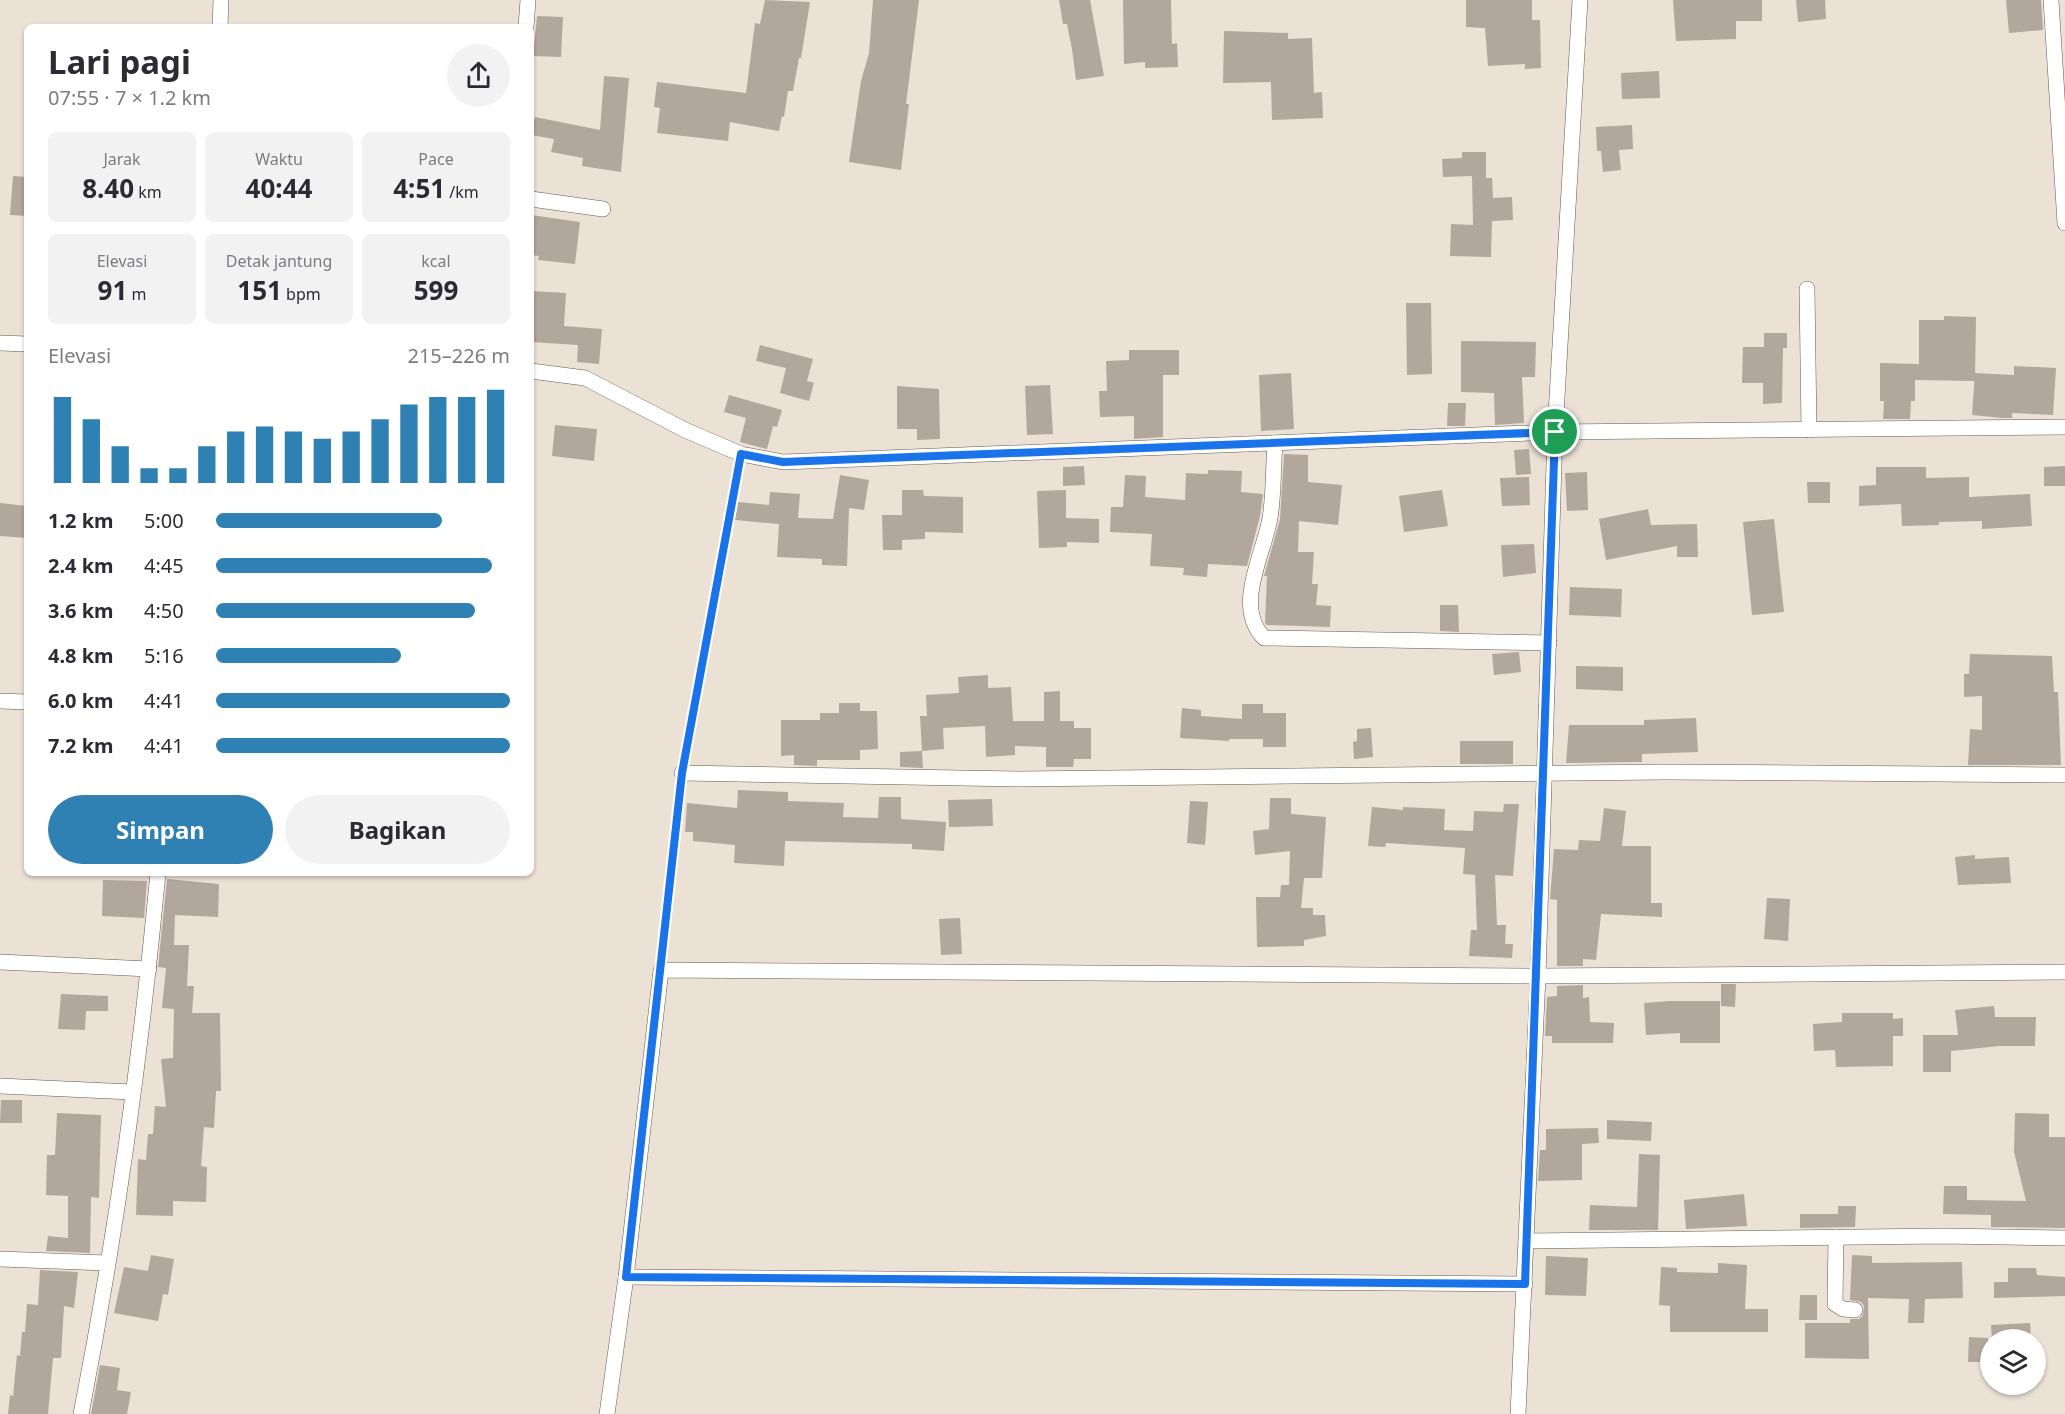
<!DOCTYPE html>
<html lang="id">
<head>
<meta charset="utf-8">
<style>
  body { margin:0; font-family:"Noto Sans",sans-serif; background:#f2f2f3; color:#2b2b33; height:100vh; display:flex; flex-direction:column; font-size:22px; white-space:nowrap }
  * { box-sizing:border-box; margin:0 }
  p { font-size:20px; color:#7c7c81 }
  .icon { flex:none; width:33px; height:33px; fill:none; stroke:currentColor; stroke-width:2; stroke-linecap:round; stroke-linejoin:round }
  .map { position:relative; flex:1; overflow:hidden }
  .details { position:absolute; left:24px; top:24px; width:510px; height:852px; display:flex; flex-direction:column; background:#fff; border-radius:9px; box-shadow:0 2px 4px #0004 }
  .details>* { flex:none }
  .tools { position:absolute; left:1980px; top:1329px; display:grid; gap:12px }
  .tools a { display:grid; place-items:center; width:66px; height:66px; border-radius:50%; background:#fff; box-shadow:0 2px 4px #0004; font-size:30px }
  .pin { position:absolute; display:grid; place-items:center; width:51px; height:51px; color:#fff; margin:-26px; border:3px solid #fff; border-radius:50%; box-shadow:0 2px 6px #0007 }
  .round { display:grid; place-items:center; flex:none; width:63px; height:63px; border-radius:32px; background:#f2f2f3 }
  .overview { display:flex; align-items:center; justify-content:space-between; height:102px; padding:0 24px }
  h1 { font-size:33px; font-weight:700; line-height:45px }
  .figures { display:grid; grid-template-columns:repeat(3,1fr); gap:9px; height:102px; padding:6px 24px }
  .figures div { display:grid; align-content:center; border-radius:9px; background:#f2f2f3; text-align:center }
  .figures b { font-size:26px; font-weight:700 }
  .figures small { font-size:16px; font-weight:400 }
  .figures p { font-size:16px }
  .chart { height:168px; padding:12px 24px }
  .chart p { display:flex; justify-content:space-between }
  .chart svg { width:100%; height:108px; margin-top:6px; stroke:#2e81b2; stroke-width:6 }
  .button { display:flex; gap:12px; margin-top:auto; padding:12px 24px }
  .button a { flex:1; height:69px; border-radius:36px; background:#2e81b2; color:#fff; font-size:24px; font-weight:700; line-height:69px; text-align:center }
  .button a+a { background:#f2f2f3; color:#2b2b33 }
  ul { padding:0 24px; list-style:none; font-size:20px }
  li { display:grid; grid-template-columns:96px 72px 1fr; align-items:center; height:45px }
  li i { height:15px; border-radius:8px; background:#2e81b2 }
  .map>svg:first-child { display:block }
  .building { fill:#b2a79c }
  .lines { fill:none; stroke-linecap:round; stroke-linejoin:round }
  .service-casing { stroke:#645a50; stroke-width:9 }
  .minor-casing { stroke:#645a50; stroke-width:16 }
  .service { stroke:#fff; stroke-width:8 }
  .minor { stroke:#fff; stroke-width:15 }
  .route-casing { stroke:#fff; stroke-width:12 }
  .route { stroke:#1a73e8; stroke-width:8 }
</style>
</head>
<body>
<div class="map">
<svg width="2065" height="1414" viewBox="0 0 2065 1414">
  <rect width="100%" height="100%" fill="#ece1d5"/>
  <!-- building -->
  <g class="building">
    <polygon points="765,0 810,2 801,58 799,58 793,91 788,91 784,117 782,116 779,131 730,122 728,141 657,133 660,108 654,107 657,82 746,93 755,23 760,24"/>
    <polygon points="873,0 919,0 906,104 909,104 901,170 849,162 861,81 869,53"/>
    <polygon points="1059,0 1090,0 1104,76 1076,80 1072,49 1067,24 1063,24"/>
    <polygon points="1123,0 1171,0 1172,44 1177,43 1178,67 1145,68 1145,62 1124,64"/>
    <polygon points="1466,0 1532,0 1532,20 1540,20 1541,68 1525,69 1525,64 1488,66 1485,28 1466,27"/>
    <polygon points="1673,0 1762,0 1762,21 1736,21 1736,39 1676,41"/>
    <polygon points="1796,0 1825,0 1826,19 1798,22"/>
    <polygon points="2006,0 2041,0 2043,30 2009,33"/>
    <polygon points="537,16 563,17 561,57 533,56"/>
    <polygon points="1224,31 1288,33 1288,39 1312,38 1314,93 1322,92 1323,118 1272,120 1271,82 1223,83"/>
    <polygon points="1659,71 1660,98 1622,99 1621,73"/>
    <polygon points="604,76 629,78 621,172 582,166 583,158 551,152 554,139 531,135 535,117 600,130"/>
    <polygon points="1632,125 1633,149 1619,150 1621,170 1603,172 1601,151 1597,151 1596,127"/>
    <polygon points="1462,152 1486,152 1486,178 1492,178 1493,198 1512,197 1513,220 1492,221 1491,257 1450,256 1451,224 1473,225 1472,176 1443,177 1442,159 1462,158"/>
    <polygon points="13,176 27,177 27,216 10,215"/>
    <polygon points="531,215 580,222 575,264 538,260 539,256 531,255"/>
    <polygon points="531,291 566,293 564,326 602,329 599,364 577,362 578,345 531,342"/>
    <polygon points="1406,303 1431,303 1432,374 1407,375"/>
    <polygon points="1944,316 1976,317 1975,381 1915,380 1915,401 1911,401 1910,419 1883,419 1884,401 1880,401 1880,363 1919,364 1919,320 1944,320"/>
    <polygon points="1764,333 1787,333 1787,348 1783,348 1782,403 1763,404 1763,383 1742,383 1743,347 1764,347"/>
    <polygon points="1461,341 1536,342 1535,377 1522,377 1524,423 1495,425 1494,393 1461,392"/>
    <polygon points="760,345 813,359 807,381 814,383 809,401 780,393 786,368 756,361"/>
    <polygon points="1129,350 1179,350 1179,375 1163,375 1163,437 1134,439 1134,416 1100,417 1099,391 1107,391 1106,361 1129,360"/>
    <polygon points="2014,366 2056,368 2053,415 2012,413 2012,418 2002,418 1972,415 1975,373 2014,375"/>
    <polygon points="1291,373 1294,429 1261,431 1259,375"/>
    <polygon points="1050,385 1053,434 1027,435 1025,386"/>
    <polygon points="897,386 939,389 940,439 917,440 917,429 897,429"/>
    <polygon points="729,395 782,410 777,427 773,426 767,449 740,442 746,418 724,412"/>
    <polygon points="1448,403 1466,403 1465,426 1447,426"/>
    <polygon points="555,425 597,429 594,461 552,456"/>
    <polygon points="1529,449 1531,474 1516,475 1514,450"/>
    <polygon points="1284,454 1308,455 1308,482 1342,485 1338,525 1299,521 1298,552 1314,552 1312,584 1318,584 1316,605 1331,606 1330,627 1267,625 1265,623 1267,576 1264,576 1280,519"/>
    <polygon points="1084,466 1085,485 1063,486 1063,467"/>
    <polygon points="2065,466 2065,486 2044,486 2044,467"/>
    <polygon points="1876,467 1926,467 1926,478 1969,477 1969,497 2030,494 2032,526 1982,529 1982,521 1939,522 1939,525 1902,526 1901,504 1859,506 1859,486 1876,485"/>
    <polygon points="1208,470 1242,471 1241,492 1263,494 1260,516 1247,566 1208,564 1207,577 1183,575 1184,568 1150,566 1152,534 1110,532 1111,507 1123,507 1125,475 1146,476 1145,497 1185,500 1186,473 1208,474"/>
    <polygon points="1587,472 1588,510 1567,511 1565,473"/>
    <polygon points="840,475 869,480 864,510 849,508 847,566 822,565 822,559 777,557 779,524 735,520 738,502 769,505 770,492 800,494 798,518 833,519"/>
    <polygon points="1529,477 1530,505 1502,506 1500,478"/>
    <polygon points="1807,482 1830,482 1830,503 1808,503"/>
    <polygon points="902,490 923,490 924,496 963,497 963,533 925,532 925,539 902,540 902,550 883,550 882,515 902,515"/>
    <polygon points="1066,490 1066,518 1099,519 1099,543 1067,542 1067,547 1039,548 1037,491"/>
    <polygon points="1442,490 1448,526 1404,532 1399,496"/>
    <polygon points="0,503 27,506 27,538 0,536"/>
    <polygon points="1648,509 1651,525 1697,524 1698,557 1677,557 1677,546 1606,560 1599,519"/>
    <polygon points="1774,519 1784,612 1752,615 1743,522"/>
    <polygon points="1534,544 1536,573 1503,577 1501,545"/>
    <polygon points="1570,587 1622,589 1621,617 1569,615"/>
    <polygon points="1440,605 1458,605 1459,632 1440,631"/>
    <polygon points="1519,652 1521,672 1494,675 1492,654"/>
    <polygon points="1970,654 2052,656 2054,692 2058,692 2061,765 1968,765 1970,729 1982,730 1982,696 1964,697 1964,674 1969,674"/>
    <polygon points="1576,666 1623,667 1623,691 1576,689"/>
    <polygon points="988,675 988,688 1011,687 1013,721 1044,721 1044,692 1060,691 1060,721 1074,721 1074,728 1091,728 1091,759 1074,759 1073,767 1046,767 1046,747 1015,746 1015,755 986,757 985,726 943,728 944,749 922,751 920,716 927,716 926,695 959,693 958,677"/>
    <polygon points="839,703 860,703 860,711 877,711 878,749 860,750 860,760 817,760 817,766 794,765 794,755 781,756 781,720 820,720 820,713 839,713"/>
    <polygon points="1242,704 1263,704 1263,713 1286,713 1286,747 1263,747 1263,739 1229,739 1229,741 1180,738 1182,708 1201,710 1201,716 1242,719"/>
    <polygon points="1696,718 1698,752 1642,754 1642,762 1566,763 1569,725 1644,725 1644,720"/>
    <polygon points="1371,728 1373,757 1354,759 1353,742 1357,741 1357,729"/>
    <rect x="1460" y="741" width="53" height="23"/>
    <polygon points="922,751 923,768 900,767 900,752"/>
    <polygon points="738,790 788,792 788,801 844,803 843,817 878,818 879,797 901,797 901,819 946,822 944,851 912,849 912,844 785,841 784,866 734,863 735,845 693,841 693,832 685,832 687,803 737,808"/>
    <polygon points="1270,798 1291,798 1291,814 1326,817 1322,878 1304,878 1301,908 1313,908 1313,915 1325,915 1326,936 1304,940 1304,946 1257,947 1256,897 1280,897 1281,885 1289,885 1290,851 1255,855 1253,831 1269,829"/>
    <polygon points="992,799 993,826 949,827 948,800"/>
    <polygon points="1190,801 1208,802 1205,845 1187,843"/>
    <polygon points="1504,804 1519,804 1513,876 1495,875 1497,925 1506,925 1505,944 1513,944 1512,958 1469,956 1471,930 1477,930 1475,875 1463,874 1465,848 1386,843 1385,847 1368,846 1372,807 1403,810 1403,807 1445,809 1444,830 1473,831 1474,811 1503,812"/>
    <polygon points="1604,808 1626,811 1622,846 1651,846 1651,903 1662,903 1662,917 1601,914 1596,960 1583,959 1583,966 1557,966 1557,900 1550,899 1554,849 1578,850 1579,840 1600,841"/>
    <polygon points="1975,855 1975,859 2009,857 2011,883 1958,885 1955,857"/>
    <polygon points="167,879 219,884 218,917 175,915 174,945 189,945 187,986 194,986 192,1013 220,1013 221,1091 216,1091 214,1128 204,1127 201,1166 207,1167 206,1202 173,1201 173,1216 136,1215 138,1159 146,1160 148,1134 153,1134 155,1106 166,1107 161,1059 173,1058 174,1009 162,1008 166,968 158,967"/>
    <polygon points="103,880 147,881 144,918 102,916"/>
    <polygon points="1767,898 1790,899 1788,941 1764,939"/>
    <polygon points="960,918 962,954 941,955 939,919"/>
    <polygon points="1721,984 1736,984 1735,1007 1721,1006"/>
    <polygon points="1583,985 1583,998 1589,997 1590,1022 1614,1023 1613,1043 1552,1043 1552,1036 1545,1036 1547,997 1557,996 1557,986"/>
    <polygon points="61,994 108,996 108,1011 86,1011 85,1030 58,1029"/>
    <polygon points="1670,1001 1720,1001 1720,1043 1680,1043 1680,1033 1646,1035 1644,1003"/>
    <polygon points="1994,1006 1995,1017 2036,1017 2035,1046 1999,1046 1951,1051 1951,1072 1923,1072 1923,1035 1958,1035 1955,1010"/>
    <polygon points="1842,1013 1893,1013 1893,1019 1903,1018 1903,1036 1893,1036 1893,1066 1836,1067 1835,1050 1814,1051 1813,1024 1842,1022"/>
    <polygon points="1,1100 22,1100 22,1123 0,1123"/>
    <polygon points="57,1113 101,1115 99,1198 91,1197 90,1253 46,1251 48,1236 68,1238 68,1196 46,1195 47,1155 55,1155"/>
    <polygon points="2015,1113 2049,1114 2049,1137 2065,1137 2065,1228 1991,1227 1991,1215 1943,1214 1944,1186 1967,1186 1967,1200 2026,1201 2014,1152"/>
    <polygon points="1607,1120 1652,1122 1651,1141 1607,1139"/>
    <polygon points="1598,1128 1599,1143 1582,1144 1582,1180 1538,1181 1540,1150 1546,1150 1546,1129"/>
    <polygon points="1639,1154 1660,1155 1658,1230 1589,1230 1590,1205 1637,1207"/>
    <polygon points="1744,1194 1747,1226 1686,1229 1684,1200"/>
    <polygon points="1838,1206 1856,1206 1855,1227 1800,1228 1800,1214 1838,1214"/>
    <polygon points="151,1255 174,1259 168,1295 163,1294 158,1321 114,1313 124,1267 148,1271"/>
    <polygon points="1852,1255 1872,1256 1872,1263 1962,1262 1963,1298 1925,1299 1924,1323 1908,1323 1909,1299 1868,1298 1869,1359 1805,1358 1805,1323 1850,1323 1850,1319 1859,1319 1863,1315 1864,1306 1861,1302 1850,1300"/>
    <polygon points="1546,1256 1588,1258 1586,1296 1545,1295"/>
    <polygon points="1718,1263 1747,1265 1745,1309 1768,1309 1768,1332 1670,1332 1670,1306 1659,1305 1661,1267 1677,1268 1677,1272 1718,1273"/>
    <polygon points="2008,1268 2036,1268 2037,1275 2065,1277 2065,1296 1994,1298 1994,1282 2008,1282"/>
    <polygon points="40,1270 78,1272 74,1308 64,1306 61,1358 53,1358 48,1414 8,1414 10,1395 13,1396 17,1355 20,1356 22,1332 25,1332 27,1304 38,1305"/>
    <polygon points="1800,1295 1817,1295 1817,1320 1799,1320"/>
    <polygon points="2030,1323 2031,1340 1992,1340 1991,1325"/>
    <polygon points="1969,1337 1988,1338 1988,1362 1968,1362"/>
    <polygon points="100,1365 120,1368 117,1390 131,1392 127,1414 91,1414"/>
  </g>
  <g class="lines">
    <!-- service casing -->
    <g class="service-casing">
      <polyline id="service" points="661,970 682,773 741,454"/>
    </g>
    <!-- minor casing -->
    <g class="minor-casing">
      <g id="minor">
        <polyline points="2051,0 2065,223"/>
        <polyline points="220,27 221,0"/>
        <polyline points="526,27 528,0"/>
        <polyline points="531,199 603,209"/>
        <polyline points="1807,289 1809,430"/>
        <polyline points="0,343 27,344"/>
        <polyline points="531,371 585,378 685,430 741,454 783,462 1555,432 2065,427"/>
        <path d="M1275,443C1273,468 1274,494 1270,518C1264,554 1233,607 1264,638L1549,643"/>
        <polyline points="0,701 27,702"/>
        <polyline points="682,773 1019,779 1665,772 2065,775"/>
        <polyline points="0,962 149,969"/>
        <polyline points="0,1086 132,1092"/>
        <polyline points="1836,1237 1835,1304 1843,1309 1855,1310"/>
        <polyline points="1527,1241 1942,1236 2065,1238"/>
        <polyline points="0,1259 107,1263"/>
        <polyline points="626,1277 1525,1284"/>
        <path d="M81,1414C116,1236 141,1054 158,873"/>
        <polyline points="607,1414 626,1277 661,970 1538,976 2065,972"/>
        <polyline points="1518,1414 1538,976 1555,432 1580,0"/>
      </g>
    </g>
    <!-- service -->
    <use href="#service" class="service"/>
    <!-- minor -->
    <use href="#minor" class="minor"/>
  </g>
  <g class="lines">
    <!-- route casing -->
    <g class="route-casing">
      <polygon id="route" points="1555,432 1525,1284 626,1277 682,773 741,454 783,462"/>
    </g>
    <!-- route -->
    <use href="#route" class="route"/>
  </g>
</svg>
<div class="tools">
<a><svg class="icon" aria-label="layers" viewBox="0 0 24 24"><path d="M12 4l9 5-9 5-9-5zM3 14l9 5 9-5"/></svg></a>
</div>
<div class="pin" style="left:1555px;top:432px;background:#1e9e55"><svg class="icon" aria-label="arrive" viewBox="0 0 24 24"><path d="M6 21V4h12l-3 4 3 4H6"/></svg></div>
<section class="details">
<div class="overview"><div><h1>Lari pagi</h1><p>07:55 · 7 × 1.2 km</p></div><a class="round"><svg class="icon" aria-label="share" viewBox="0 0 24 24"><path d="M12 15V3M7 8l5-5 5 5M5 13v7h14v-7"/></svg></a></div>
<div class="figures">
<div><p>Jarak</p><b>8.40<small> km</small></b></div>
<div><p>Waktu</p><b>40:44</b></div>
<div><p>Pace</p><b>4:51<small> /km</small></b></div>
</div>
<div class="figures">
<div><p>Elevasi</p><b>91<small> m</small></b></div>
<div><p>Detak jantung</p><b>151<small> bpm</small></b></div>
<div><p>kcal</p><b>599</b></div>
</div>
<div class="chart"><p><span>Elevasi</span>215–226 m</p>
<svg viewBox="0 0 160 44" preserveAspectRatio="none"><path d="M5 44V9M15 44V18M25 44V29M35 44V38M45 44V38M55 44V29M65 44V23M75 44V21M85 44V23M95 44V26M105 44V23M115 44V18M125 44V12M135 44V9M145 44V9M155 44V6"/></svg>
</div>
<ul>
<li><b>1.2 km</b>5:00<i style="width:77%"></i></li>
<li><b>2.4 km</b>4:45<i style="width:94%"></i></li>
<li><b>3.6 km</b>4:50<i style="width:88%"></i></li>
<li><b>4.8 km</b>5:16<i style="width:63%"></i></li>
<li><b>6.0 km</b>4:41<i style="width:100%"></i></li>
<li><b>7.2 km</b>4:41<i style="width:100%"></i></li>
</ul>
<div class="button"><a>Simpan</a><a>Bagikan</a></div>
</section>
</div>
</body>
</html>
